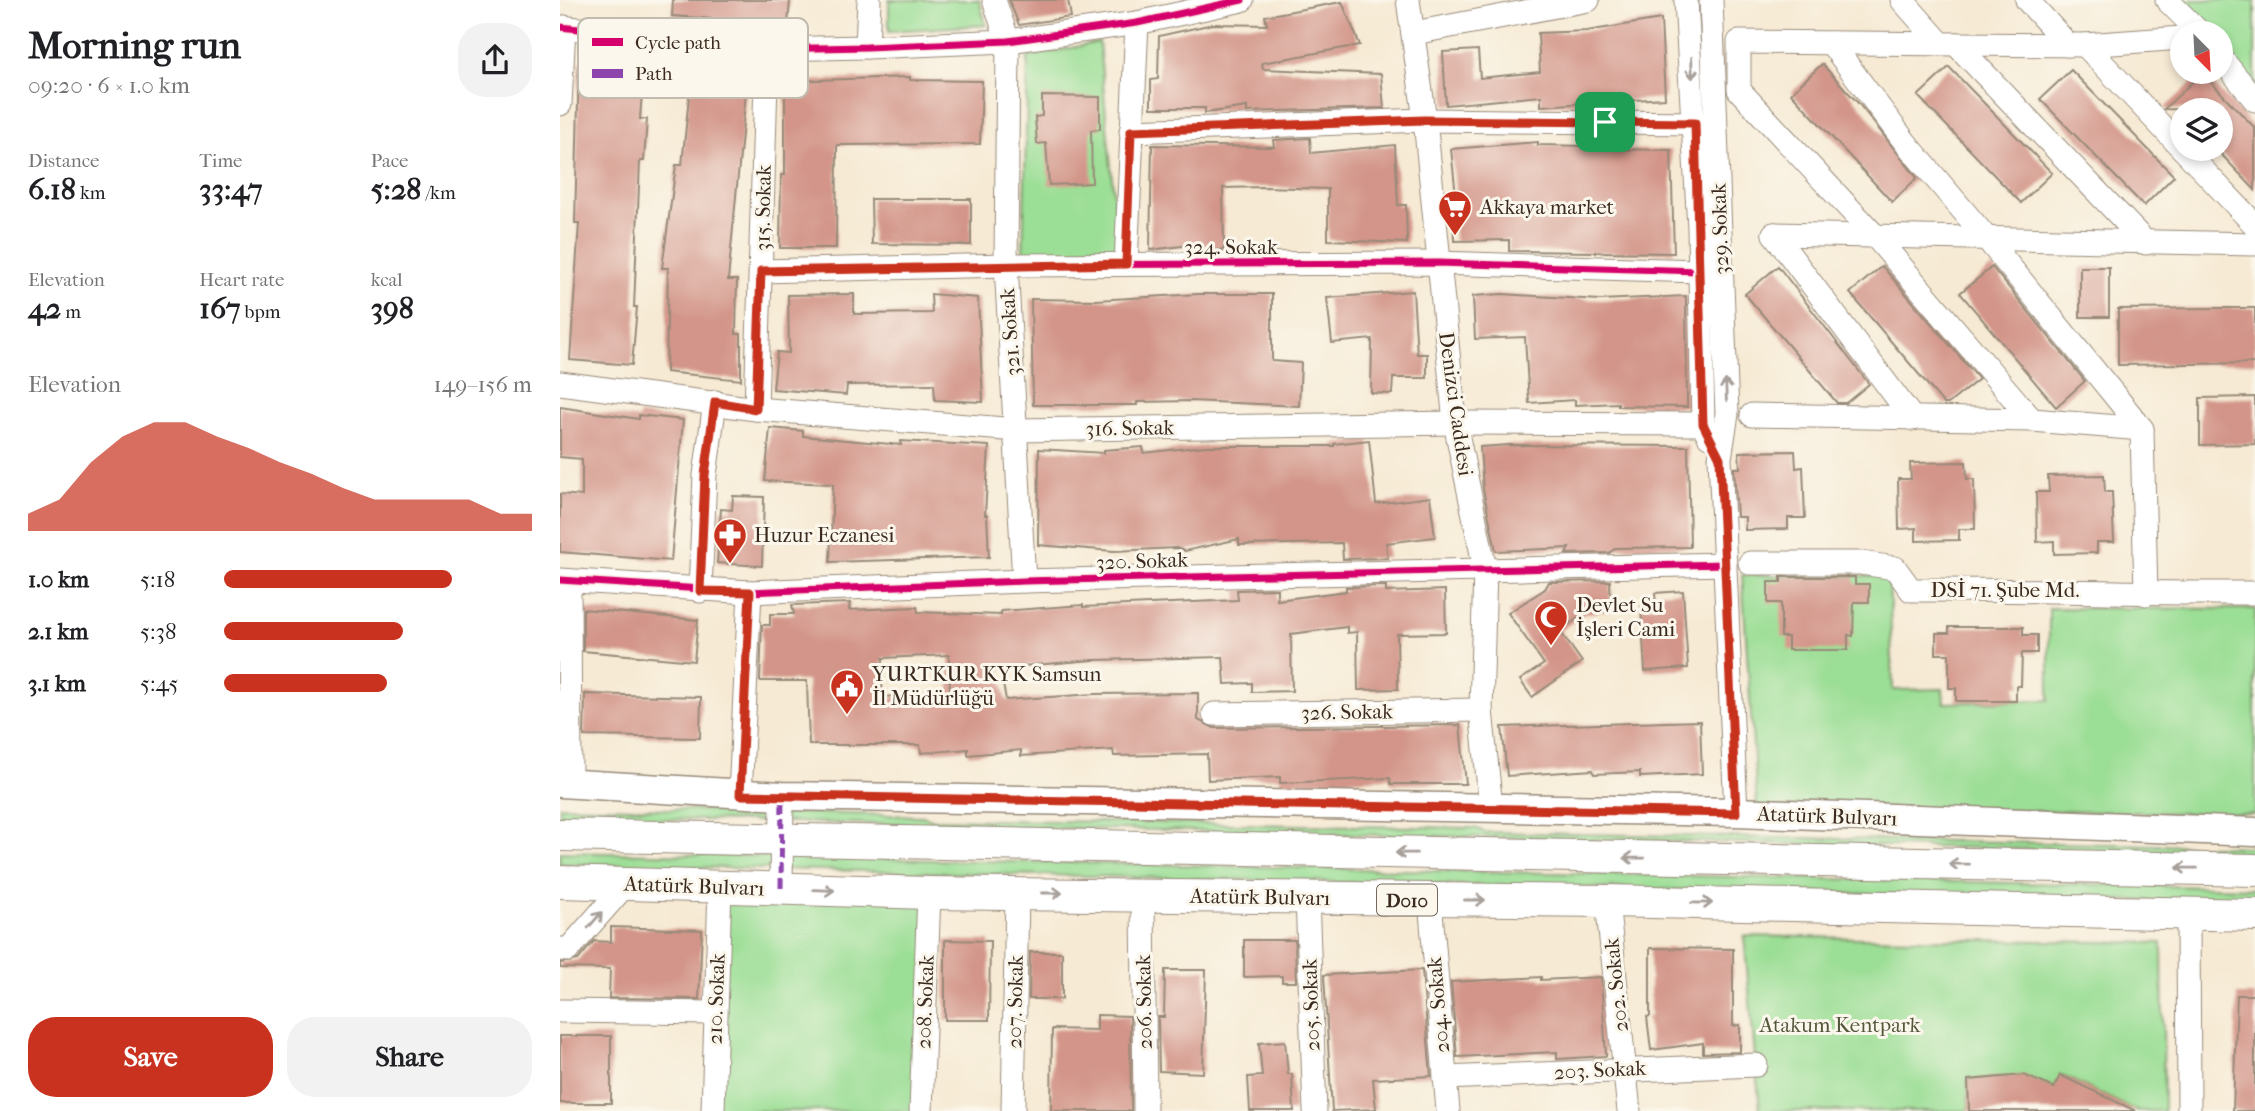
<!DOCTYPE html>
<html lang="en">
<head>
<meta charset="utf-8">
<style>
  body { margin:0; font-family:"IM FELL French Canon",serif; background:#f2f2f2; color:#202124; height:100vh; display:flex; flex-direction:column; font-size:26px; white-space:nowrap }
  * { box-sizing:border-box; margin:0 }
  p { font-size:23px; color:#757577 }
  .icon { flex:none; width:38px; height:38px; fill:none; stroke:currentColor; stroke-width:2; stroke-linecap:round; stroke-linejoin:round }
  .map { position:relative; flex:1; overflow:hidden }
  .sheet { display:flex; flex-direction:column; background:#fff; width:560px }
  .sheet>* { flex:none }
  .needle { width:46px; rotate:156deg }
  .tools { position:absolute; left:1610px; top:21px; display:grid; gap:14px }
  .tools a { display:grid; place-items:center; width:63px; height:63px; border-radius:50%; background:#fff; box-shadow:0 4px 10px #0003; font-size:35px }
  .pin { position:absolute; display:grid; place-items:center; width:60px; height:60px; color:#fff; margin:-30px; border-radius:14px; box-shadow:0 4px 10px #0006 }
  .round { display:grid; place-items:center; flex:none; width:74px; height:74px; border-radius:28px; background:#f2f2f2 }
  .summary { display:flex; align-items:center; justify-content:space-between; height:119px; padding:0 28px }
  h1 { font-size:38px; font-weight:800; line-height:52px }
  .metrics { display:grid; grid-template-columns:repeat(3,1fr); gap:10px; height:119px; padding:7px 28px }
  .metrics div { display:grid; align-content:center }
  .metrics b { font-size:30px; font-weight:800 }
  .metrics small { font-size:19px; font-weight:400 }
  .metrics p { font-size:19px }
  .chart { height:196px; padding:14px 28px }
  .chart p { display:flex; justify-content:space-between }
  .chart svg { width:100%; height:126px; margin-top:7px; fill:#c8321e; opacity:.7 }
  .action { display:flex; gap:14px; margin-top:auto; padding:14px 28px }
  .action a { flex:1; height:80px; border-radius:28px; background:#c8321e; color:#fff; font-size:28px; font-weight:800; line-height:80px; text-align:center }
  .action a+a { background:#f2f2f2; color:#202124 }
  ul { padding:0 28px; list-style:none; font-size:23px }
  li { display:grid; grid-template-columns:112px 84px 1fr; align-items:center; height:52px }
  li i { height:18px; border-radius:9px; background:#c8321e }
  main { display:flex; flex:1; min-height:0 }
  .map>svg:first-child { display:block }
  .green { fill:#9bde95; stroke:#6b845a; stroke-width:2 }
  .building { fill:#d39589; fill-rule:evenodd }
  .lines { fill:none; stroke-linecap:round; stroke-linejoin:round }
  .minor-casing { stroke:#988a79; stroke-width:25 }
  .major-casing { stroke:#988a79; stroke-width:31 }
  .highway-casing { stroke:#988a79; stroke-width:34 }
  .minor { stroke:#fff; stroke-width:23 }
  .major { stroke:#fff; stroke-width:28 }
  .highway { stroke:#fff; stroke-width:32 }
  .quiet { stroke:#8e44ad; stroke-width:5; stroke-dasharray:10 5; stroke-linecap:butt }
  .cycleway-casing { stroke:#fbf7ec; stroke-width:11 }
  .cycleway { stroke:#d6006c; stroke-width:7 }
  .oneway { stroke:#a79f9a }
  .route-casing { stroke:#fff; stroke-width:14 }
  .route { stroke:#c8321e; stroke-width:9 }
  .labels { text-anchor:middle; stroke-width:6; stroke-linejoin:round; paint-order:stroke }
  .shield { fill:#fbf7ec; stroke:#75685c; stroke-width:2 }
  .shield-label { font-size:19px; font-weight:bold; fill:#3b2a1e }
  .poi-label { font-size:21px; fill:#3b2a1e; stroke:#fbf7ec; text-anchor:start }
  .street-label { font-size:21px; fill:#3b2a1e; stroke:#fbf7ec }
  .park-label { font-size:21px; fill:#53573c; stroke:#fbf7ec }
  .key { fill:#fbf7ec; stroke:#c1baae; stroke-width:2 }
  .key-label { font-size:19px; fill:#3b2a1e }
</style>
</head>
<body>
<main>
<section class="sheet">
<div class="summary"><div><h1>Morning run</h1><p>09:20 · 6 × 1.0 km</p></div><a class="round"><svg class="icon" aria-label="share" viewBox="0 0 24 24"><path d="M12 15V3M7 8l5-5 5 5M5 13v7h14v-7"/></svg></a></div>
<div class="metrics">
<div><p>Distance</p><b>6.18<small> km</small></b></div>
<div><p>Time</p><b>33:47</b></div>
<div><p>Pace</p><b>5:28<small> /km</small></b></div>
</div>
<div class="metrics">
<div><p>Elevation</p><b>42<small> m</small></b></div>
<div><p>Heart rate</p><b>167<small> bpm</small></b></div>
<div><p>kcal</p><b>398</b></div>
</div>
<div class="chart"><p><span>Elevation</span>149–156 m</p>
<svg viewBox="0 0 160 44" preserveAspectRatio="none"><path d="M0 44V38L10 33L20 20L30 11L40 6L50 6L60 11L70 15L80 20L90 24L100 29L110 33L120 33L130 33L140 33L150 38L160 38V44z"/></svg>
</div>
<ul>
<li><b>1.0 km</b>5:18<i style="width:74%"></i></li>
<li><b>2.1 km</b>5:38<i style="width:58%"></i></li>
<li><b>3.1 km</b>5:45<i style="width:53%"></i></li>
</ul>
<div class="action"><a>Save</a><a>Share</a></div>
</section>
<div class="map">
<svg width="1695" height="1111" viewBox="0 0 1695 1111">
  <rect width="100%" height="100%" fill="#fbf7ec"/>
  <filter id="ink" filterUnits="userSpaceOnUse"><feTurbulence type="fractalNoise" baseFrequency=".0143" numOctaves="2"/><feDisplacementMap in="SourceGraphic" scale="14" xChannelSelector="R" yChannelSelector="G"/><feConvolveMatrix kernelMatrix="1 2 1 2 8 2 1 2 1" color-interpolation-filters="sRGB"/></filter>
  <filter id="wash" filterUnits="userSpaceOnUse"><feTurbulence type="fractalNoise" baseFrequency=".00686" numOctaves="4" result="noise"/><feDisplacementMap in="SourceGraphic" scale="28" xChannelSelector="R" yChannelSelector="G"/><feGaussianBlur stdDeviation="1.57" result="paint"/><feColorMatrix in="noise" values="0 0 0 0 0 0 0 0 0 0 0 0 0 0 0 0 0 1.4 0 .05"/><feComposite in="paint" operator="in"/></filter>
  <g filter="url(#wash)">
    <rect width="100%" height="100%" fill="#f6ead4"/>
    <!-- green -->
    <g class="green">
      <polygon points="329,0 419,0 426,25 329,31"/>
      <polygon points="1603,0 1695,0 1695,96 1661,61 1661,33 1634,33"/>
      <polygon points="539,42 558,241 548,257 471,258 463,253 468,57"/>
      <polygon points="1182,575 1329,576 1333,690 1383,689 1384,703 1489,700 1489,608 1695,609 1695,814 1197,807"/>
      <polygon points="0,806 363,816 371,819 915,828 924,832 1695,847 1695,854 0,817"/>
      <polygon points="0,852 1695,888 1695,903 0,864"/>
      <polygon points="160,887 369,893 361,1111 153,1111"/>
      <polygon points="1184,936 1602,943 1604,1111 1576,1111 1501,1075 1494,1088 1463,1076 1408,1080 1409,1108 1406,1111 1200,1111"/>
    </g>
    <g id="blocks">
      <!-- building -->
      <g class="building">
        <polygon points="113,0 230,0 228,24 112,16"/>
        <polygon points="449,0 508,0 511,17 459,25"/>
        <polygon points="782,2 800,45 702,63 703,69 821,74 824,108 687,112 687,107 645,113 645,108 591,108 591,80 598,79 599,36 653,24 707,25 705,16"/>
        <polygon points="1101,19 1105,98 981,106 981,96 886,105 883,52 918,50 920,78 980,72 978,33 1027,31"/>
        <polygon points="19,62 84,66 80,119 87,119 84,161 80,161 74,307 77,307 72,365 10,360 19,223 15,223"/>
        <polygon points="1262,64 1299,104 1357,178 1332,202 1231,93"/>
        <polygon points="1389,67 1492,173 1461,203 1358,96"/>
        <polygon points="1511,70 1614,176 1584,206 1480,99"/>
        <polygon points="1642,73 1695,128 1695,190 1661,154 1661,110 1604,109"/>
        <polygon points="350,77 350,80 422,81 420,144 277,145 276,248 220,248 221,175 225,175 225,81"/>
        <polygon points="130,87 186,92 168,280 177,280 176,334 181,334 181,380 106,372 108,268 102,268 116,165 122,165"/>
        <polygon points="482,96 540,97 540,129 531,130 532,183 489,185 486,143 477,144 475,117 482,116"/>
        <polygon points="750,138 751,153 835,145 838,205 846,205 847,243 768,240 768,189 704,187 663,188 664,250 631,250 631,245 590,250 592,145 714,147 713,140"/>
        <polygon points="978,142 978,145 1028,146 1028,149 1111,150 1114,253 949,251 949,240 894,241 893,205 897,205 891,149"/>
        <polygon points="311,199 411,199 411,245 312,244"/>
        <polygon points="1218,266 1309,384 1286,403 1277,403 1185,294"/>
        <polygon points="1322,266 1419,379 1388,404 1384,404 1290,293"/>
        <polygon points="1432,267 1525,381 1496,407 1400,293"/>
        <rect x="1520" y="267" width="29" height="50"/>
        <polygon points="853,291 857,354 867,354 867,378 833,378 832,394 811,393 812,339 772,343 767,298"/>
        <polygon points="294,294 294,314 372,313 371,294 418,298 423,402 375,400 374,384 287,385 286,395 213,389 217,352 229,353 228,295"/>
        <polygon points="639,294 712,294 712,361 741,363 739,406 631,401 577,402 577,405 473,405 471,299 536,300"/>
        <polygon points="942,294 1040,300 1126,296 1127,407 1058,406 1058,403 1015,405 1015,400 969,403 965,337 915,339 913,296"/>
        <polygon points="1657,308 1695,308 1695,363 1558,365 1558,309"/>
        <polygon points="1695,397 1695,444 1640,445 1640,398"/>
        <polygon points="0,407 79,419 79,415 123,420 111,561 0,552 0,494 22,496 22,459 0,457"/>
        <polygon points="210,428 243,431 243,436 341,445 341,441 429,446 425,515 427,515 429,557 270,562 273,484 205,481"/>
        <polygon points="809,440 816,504 870,497 875,537 826,543 828,558 783,559 782,543 679,545 679,539 625,551 616,548 554,551 478,545 479,449 544,453 544,450 583,447 584,453 645,446 774,446 774,444"/>
        <polygon points="950,445 1128,446 1130,547 1056,548 1049,553 1006,554 1009,548 936,551 923,489 920,447"/>
        <polygon points="1235,451 1236,468 1243,467 1245,518 1228,518 1228,529 1185,530 1185,517 1177,517 1174,468 1180,468 1179,452"/>
        <polygon points="1406,462 1407,479 1414,479 1415,529 1399,529 1399,540 1356,541 1356,528 1339,529 1338,479 1351,479 1350,463"/>
        <polygon points="1544,475 1545,492 1552,492 1554,542 1537,542 1537,553 1494,554 1494,541 1477,542 1476,492 1489,492 1488,476"/>
        <polygon points="173,496 204,497 202,566 157,563 161,509 172,510"/>
        <polygon points="1221,577 1295,577 1295,584 1309,584 1309,602 1294,602 1293,636 1288,635 1288,650 1228,650 1228,637 1221,637 1221,603 1208,603 1208,582 1221,582"/>
        <polygon points="1050,581 1051,611 1025,613 1000,631 1022,662 972,697 960,680 984,664 948,613 985,589 989,582"/>
        <path d="M826,586V592L885,590L886,633L837,634L838,689L798,690L797,632L787,633V627L731,634L732,691L692,692V683L665,684L663,657L533,660L440,668L446,700L535,694L638,693V720L654,728L900,725L906,784H831L830,778L720,783V777L648,780L647,754L554,756L553,750L461,756V750L408,755V749L361,753L360,745H249L247,681H200L202,625H210V614H234L232,605L290,603L289,610L357,607L358,612L441,615V611L523,605V607L678,600L677,590L717,589V600L786,591V587ZM389,655L390,692L322,697L323,658Z"/>
        <polygon points="1123,591 1128,668 1085,671 1081,607 1096,606 1095,593"/>
        <polygon points="23,609 138,620 134,661 23,651"/>
        <polygon points="1389,627 1463,627 1463,635 1477,635 1477,653 1462,653 1461,686 1456,686 1456,701 1396,701 1396,688 1389,688 1389,654 1376,654 1376,633 1389,633"/>
        <polygon points="25,694 141,697 140,738 24,736"/>
        <polygon points="1140,721 1142,774 1080,777 1080,772 1034,774 1033,770 947,776 942,727"/>
        <polygon points="51,927 142,930 139,999 49,998 50,969 0,968 0,963 18,960 34,941 51,942"/>
        <polygon points="385,940 430,941 429,1020 385,1020"/>
        <polygon points="684,940 735,940 736,982 722,982 722,976 684,977"/>
        <polygon points="1090,948 1173,949 1173,1026 1180,1025 1180,1052 1143,1053 1143,1043 1091,1050 1087,1017 1090,1016"/>
        <polygon points="470,952 502,952 502,999 469,999"/>
        <polygon points="605,970 646,970 643,1073 599,1071 598,1017 604,1017"/>
        <polygon points="862,970 871,1076 813,1079 816,1109 772,1111 764,975"/>
        <polygon points="981,977 981,980 1041,977 1046,1056 997,1059 997,1052 897,1057 891,982"/>
        <polygon points="1677,995 1695,995 1695,1111 1673,1111"/>
        <polygon points="537,1015 570,1016 571,1111 491,1111 492,1029 537,1030"/>
        <rect x="0" y="1036" width="51" height="67"/>
        <polygon points="725,1041 728,1074 732,1074 734,1111 690,1111 688,1077 702,1076 699,1043"/>
        <polygon points="1464,1075 1494,1088 1500,1075 1576,1111 1409,1111 1408,1080"/>
      </g>
    </g>
  </g>
  <g filter="url(#ink)">
    <use href="#blocks" fill-opacity="0" stroke="#988a79" stroke-width="2"/>
    <g class="lines">
      <!-- minor casing -->
      <g class="minor-casing">
        <g id="minor">
          <polyline points="434,0 448,41 446,265 464,581"/>
          <polyline points="848,0 865,120 895,423 925,569 921,710 931,808"/>
          <polyline points="1126,0 1139,228 1143,424 1149,436"/>
          <polyline points="1151,0 1167,414 1160,458 1176,812"/>
          <polyline points="1342,0 1381,44"/>
          <polyline points="1467,0 1508,45"/>
          <polyline points="1607,0 1640,33"/>
          <polyline points="0,27 207,49 307,47 448,41 577,23 682,0"/>
          <polyline points="854,33 1028,0"/>
          <polyline points="1271,43 1345,142 1428,240 1582,429"/>
          <polyline points="1396,44 1586,243"/>
          <polyline points="1525,45 1622,148"/>
          <polyline points="307,47 309,0"/>
          <polyline points="1661,58 1695,100"/>
          <polyline points="0,104 4,27"/>
          <polyline points="571,131 865,120 1135,123"/>
          <polyline points="1623,149 1695,225"/>
          <polyline points="1214,234 1695,244"/>
          <polyline points="1214,234 1353,419"/>
          <polyline points="566,264 577,23"/>
          <polyline points="201,271 446,265 878,263 1140,271"/>
          <polyline points="0,383 196,409 457,430 895,423 1143,424"/>
          <polyline points="196,409 207,49"/>
          <polyline points="1192,415 1472,420 1582,429 1586,594"/>
          <polyline points="1472,420 1316,237 1179,90 1179,42 1525,45 1622,38"/>
          <path d="M1190,563H1301L1335,568L1351,590C1466,589 1580,594 1695,593"/>
          <polyline points="0,580 190,592 464,581 1165,564"/>
          <polyline points="9,581 10,783"/>
          <polyline points="140,591 145,475 155,402"/>
          <polyline points="654,714 921,710"/>
          <polyline points="180,795 190,592"/>
          <polyline points="221,888 222,796"/>
          <polyline points="583,894 585,1111"/>
          <polyline points="747,898 755,1111"/>
          <polyline points="870,900 888,1111"/>
          <polyline points="1047,901 1069,1111"/>
          <polyline points="1628,914 1629,1111"/>
          <polyline points="0,949 8,950 66,884"/>
          <polyline points="0,1011 155,1013"/>
          <polyline points="885,1078 1196,1065"/>
          <polyline points="153,1111 160,887"/>
          <polyline points="361,1111 369,893"/>
          <polyline points="453,1111 457,893"/>
        </g>
      </g>
      <!-- major casing -->
      <g class="major-casing">
        <polyline id="major" points="0,783 222,796 1176,812 1695,832"/>
      </g>
      <!-- highway casing -->
      <g class="highway-casing">
        <g id="highway">
          <polyline points="0,835 1695,870"/>
          <polyline points="0,882 369,893 1047,901 1695,915"/>
        </g>
      </g>
      <!-- minor -->
      <use href="#minor" class="minor"/>
      <!-- major -->
      <use href="#major" class="major"/>
      <!-- highway -->
      <use href="#highway" class="highway"/>
      <!-- quiet -->
      <polyline class="quiet" points="221,888 222,796"/>
      <!-- cycleway casing -->
      <g class="cycleway-casing">
        <g id="cycleway">
          <polyline points="0,27 207,49 307,47 448,41 577,23 682,0"/>
          <polyline points="201,271 446,265 878,263 1140,271"/>
          <polyline points="0,580 190,592 464,581 1165,564"/>
        </g>
      </g>
      <!-- cycleway -->
      <use href="#cycleway" class="cycleway"/>
    </g>
    <!-- one-way arrows -->
    <defs><path id="oneway-shaft" d="M-6 0H5M1.5-3L5.5 0L1.5 3" fill="none" stroke-width="1.6" stroke-linecap="round" stroke-linejoin="round" transform="scale(1.75)"/></defs>
    <g class="oneway">
      <use href="#oneway-shaft" transform="translate(1132 68) rotate(88)"/>
      <use href="#oneway-shaft" transform="translate(1166 390) rotate(-92)"/>
      <use href="#oneway-shaft" transform="translate(846 853) rotate(-179)"/>
      <use href="#oneway-shaft" transform="translate(1074 858) rotate(-179)"/>
      <use href="#oneway-shaft" transform="translate(1399 864) rotate(-179)"/>
      <use href="#oneway-shaft" transform="translate(1627 868) rotate(-179)"/>
      <use href="#oneway-shaft" transform="translate(264 890) rotate(2)"/>
      <use href="#oneway-shaft" transform="translate(492 893)"/>
      <use href="#oneway-shaft" transform="translate(915 900)"/>
      <use href="#oneway-shaft" transform="translate(1142 903) rotate(1)"/>
      <use href="#oneway-shaft" transform="translate(35 920) rotate(-49)"/>
    </g>
  </g>
  <g class="lines" filter="url(#ink)">
    <!-- route casing -->
    <g class="route-casing">
      <polygon id="route" points="864,120 1135,123 1143,424 1160,458 1176,813 180,795 190,592 140,591 145,475 155,402 196,409 201,271 566,264 571,131"/>
    </g>
    <!-- route -->
    <use href="#route" class="route"/>
  </g>
  <!-- icons -->
  <defs>
    <g id="supermarket-pin" transform="scale(1.75)"><path d="M0 17L-7.5 6A9.5 9.5 0 1 1 7.5 6Z" fill="#c8321e" stroke="#fbf7ec"/><path d="M-6-5.5h2.5l.6 2H6L4.5 2H-2.5L-4.4-4H-6ZM-1.5 3.2a1.3 1.3 0 1 0 .1 0ZM3 3.2a1.3 1.3 0 1 0 .1 0Z" fill="#fff"/></g>
    <g id="pharmacy-pin" transform="scale(1.75)"><path d="M0 17L-7.5 6A9.5 9.5 0 1 1 7.5 6Z" fill="#c8321e" stroke="#fbf7ec"/><path d="M-2-6h4v4h4v4h-4v4h-4v-4h-4v-4h4Z" fill="#fff"/></g>
    <g id="mosque-pin" transform="scale(1.75)"><path d="M0 17L-7.5 6A9.5 9.5 0 1 1 7.5 6Z" fill="#c8321e" stroke="#fbf7ec"/><path d="M3.5-4.9A6 6 0 1 0 3.5 4.9A5 5 0 1 1 3.5-4.9Z" fill="#fff"/></g>
    <g id="civic-pin" transform="scale(1.75)"><path d="M0 17L-7.5 6A9.5 9.5 0 1 1 7.5 6Z" fill="#c8321e" stroke="#fbf7ec"/><path d="M-.6-6.5H3V-4.5H.6V-3L4-1V1h2V6H-6V1h2V-1L-.6-3ZM-1.2 2.5V6h2.4V2.5Z" fill="#fff"/></g>
  </defs>
  <g fill-rule="evenodd">
    <use href="#supermarket-pin" x="895" y="207"/>
    <use href="#pharmacy-pin" x="170" y="535"/>
    <use href="#mosque-pin" x="991" y="617"/>
    <use href="#civic-pin" x="287" y="686"/>
  </g>
  <g class="labels">
    <!-- shield labels -->
    <rect class="shield" x="817" y="884.5" width="60" height="31" rx="5"/>
    <g class="shield-label">
      <text x="847" y="907">D010</text>
    </g>
    <!-- poi labels -->
    <g class="poi-label">
      <text x="920" y="214">Akkaya market</text>
      <text x="194" y="542">Huzur Eczanesi</text>
      <text x="1016" y="612">Devlet Su<tspan x="1016" dy="24">İşleri Cami</tspan></text>
      <text x="312" y="681">YURTKUR KYK Samsun<tspan x="312" dy="24">İl Müdürlüğü</tspan></text>
    </g>
    <!-- street labels -->
    <g class="street-label">
      <text transform="translate(203 208) rotate(-89)" y="7">315. Sokak</text>
      <text transform="translate(1160 229) rotate(-92)" y="7">329. Sokak</text>
      <text x="671" y="254">324. Sokak</text>
      <text transform="translate(450 332) rotate(-94)" y="7">321. Sokak</text>
      <text transform="translate(896 404) rotate(82)" y="7">Denizci Caddesi</text>
      <text transform="translate(570 428) rotate(-1)" y="7">316. Sokak</text>
      <text transform="translate(582 561) rotate(-2)" y="7">320. Sokak</text>
      <text x="1445" y="597">DSİ 71. Şube Md.</text>
      <text transform="translate(787 712) rotate(-1)" y="7">326. Sokak</text>
      <text transform="translate(1267 816) rotate(2)" y="7">Atatürk Bulvarı</text>
      <text transform="translate(134 886) rotate(2)" y="7">Atatürk Bulvarı</text>
      <text transform="translate(700 897) rotate(1)" y="7">Atatürk Bulvarı</text>
      <text transform="translate(1056 985) rotate(-96)" y="7">202. Sokak</text>
      <text transform="translate(156 999) rotate(-88)" y="7">210. Sokak</text>
      <text transform="translate(365 1002) rotate(-88)" y="7">208. Sokak</text>
      <text transform="translate(455 1002) rotate(-89)" y="7">207. Sokak</text>
      <text transform="translate(584 1002) rotate(-91)" y="7">206. Sokak</text>
      <text transform="translate(751 1005) rotate(-92)" y="7">205. Sokak</text>
      <text transform="translate(878 1005) rotate(-95)" y="7">204. Sokak</text>
      <text transform="translate(1040 1070) rotate(-3)" y="7">203. Sokak</text>
    </g>
    <!-- park labels -->
    <g class="park-label">
      <text x="1280" y="1032">Atakum Kentpark</text>
    </g>
  </g>
  <!-- legend -->
  <rect x="18" y="18" width="230" height="80" rx="10" class="key"/>
  <rect x="32" y="38" width="31" height="8" fill="#d6006c"/>
  <rect x="32" y="69" width="31" height="9" fill="#8e44ad"/>
  <g class="key-label">
    <text x="75" y="49">Cycle path</text>
    <text x="75" y="80">Path</text>
  </g>
</svg>
<div class="tools">
<a><svg class="needle" viewBox="-14 -14 28 28"><path d="M0-13l5 13h-10z" fill="#e53935"/><path d="M0 13l5-13h-10z" fill="#757577"/></svg></a>
<a><svg class="icon" aria-label="layers" viewBox="0 0 24 24"><path d="M12 4l9 5-9 5-9-5zM3 14l9 5 9-5"/></svg></a>
</div>
<div class="pin" style="left:1045px;top:122px;background:#1e9e55"><svg class="icon" aria-label="arrive" viewBox="0 0 24 24"><path d="M6 21V4h12l-3 4 3 4H6"/></svg></div>
</div>
</main>
</body>
</html>
